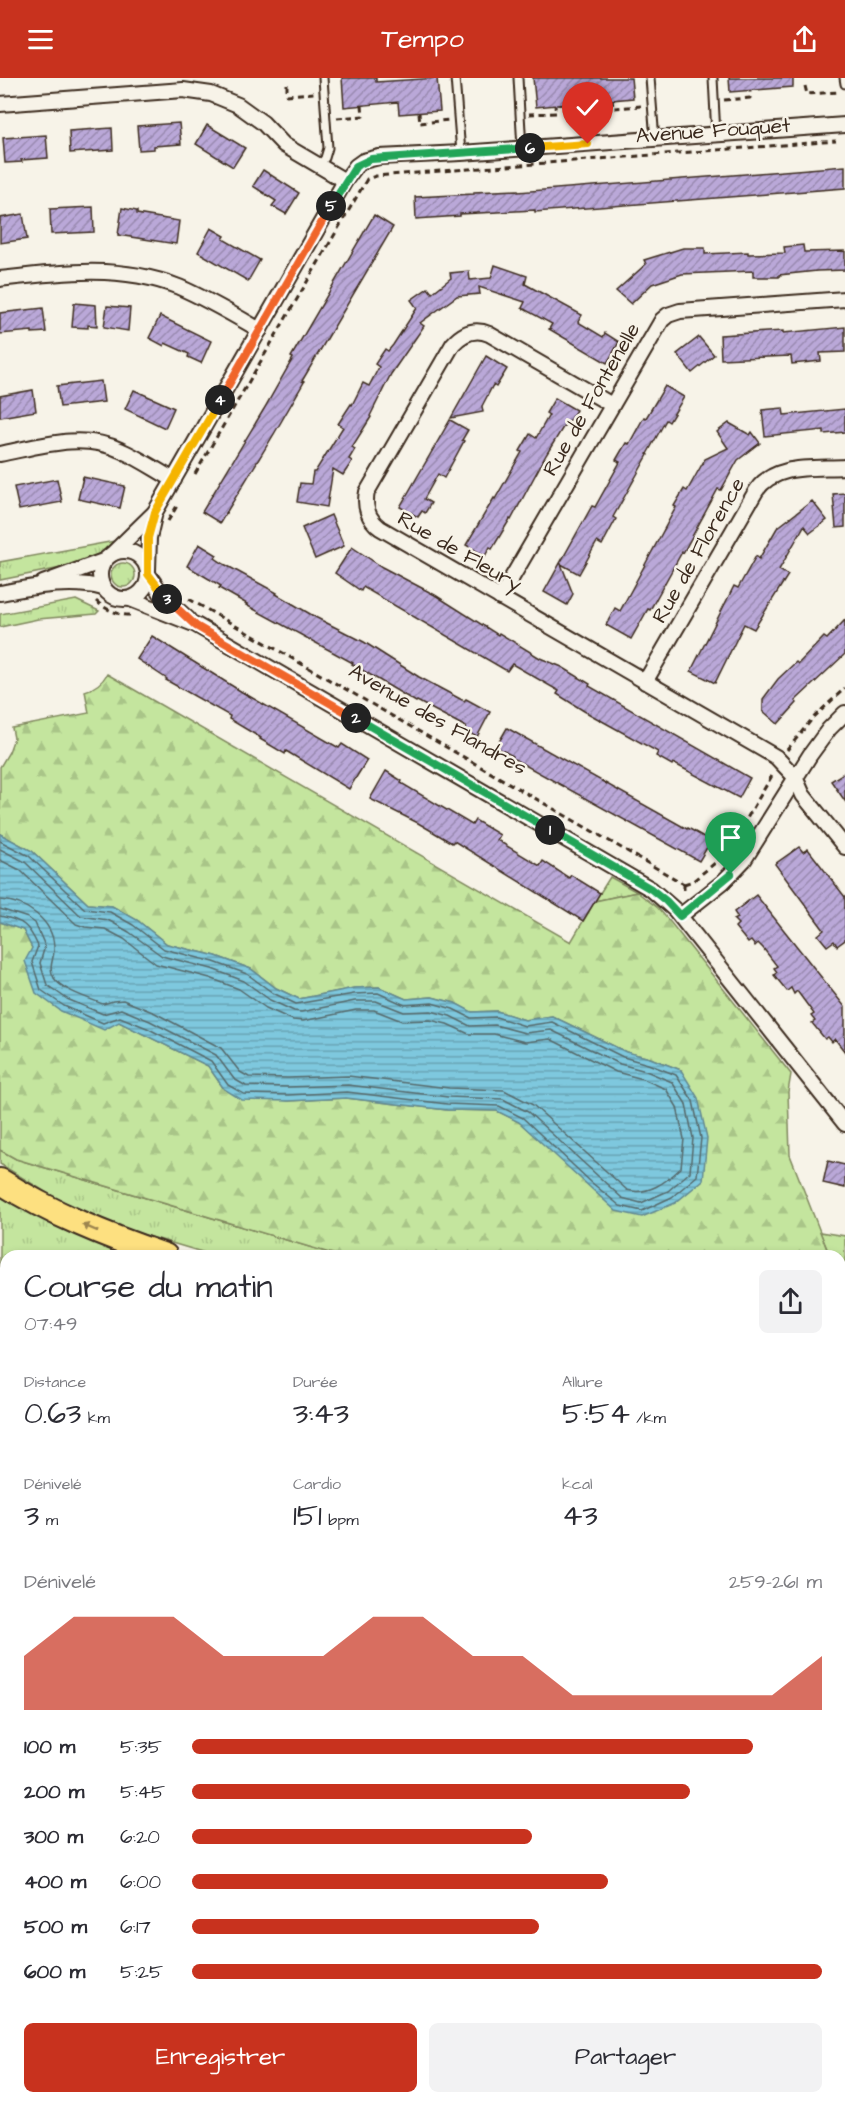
<!DOCTYPE html>
<html lang="fr">
<head>
<meta charset="utf-8">
<style>
  body { margin:0; font-family:"Architects Daughter",sans-serif; background:#f2f2f3; color:#2b2b33; height:100vh; display:flex; flex-direction:column; font-size:22px; white-space:nowrap }
  * { box-sizing:border-box; margin:0 }
  p { font-size:20px; color:#7c7c81 }
  .icon { flex:none; width:33px; height:33px; fill:none; stroke:currentColor; stroke-width:2; stroke-linecap:round; stroke-linejoin:round }
  .map { position:relative; flex:1; overflow:hidden }
  .drawer { position:absolute; left:0px; top:1172px; width:846px; height:854px; display:flex; flex-direction:column; background:#fff; border-radius:18px 18px 0 0; box-shadow:0 3px 9px #0003 }
  .drawer>* { flex:none }
  .pin { position:absolute; display:grid; place-items:center; width:51px; height:51px; color:#fff; margin:-62px -26px; border-radius:50% 50% 50% 0; rotate:-45deg; box-shadow:0 0 6px #0007 }
  .pin .icon { rotate:45deg }
  .km { position:absolute; width:30px; height:30px; margin:-15px; border-radius:50%; background:#222; color:#fff; font-size:16px; line-height:30px; text-align:center }
  .round { display:grid; place-items:center; flex:none; width:63px; height:63px; border-radius:9px; background:#f2f2f3 }
  .summary { display:flex; align-items:center; justify-content:space-between; height:102px; padding:0 24px }
  h1 { font-size:33px; font-weight:600; line-height:45px }
  .metrics { display:grid; grid-template-columns:repeat(3,1fr); gap:9px; height:102px; padding:6px 24px }
  .metrics div { display:grid; align-content:center }
  .metrics b { font-size:30px; font-weight:600 }
  .metrics small { font-size:16px; font-weight:400 }
  .metrics p { font-size:16px }
  .chart { height:168px; padding:12px 24px }
  .chart p { display:flex; justify-content:space-between }
  .chart svg { width:100%; height:108px; margin-top:6px; fill:#c8321e; opacity:.7 }
  .cta { display:flex; gap:12px; margin-top:auto; padding:12px 24px }
  .cta a { flex:1; height:69px; border-radius:9px; background:#c8321e; color:#fff; font-size:24px; font-weight:600; line-height:69px; text-align:center }
  .cta a+a { background:#f2f2f3; color:#2b2b33 }
  ul { padding:0 24px; list-style:none; font-size:20px }
  li { display:grid; grid-template-columns:96px 72px 1fr; align-items:center; height:45px }
  li i { height:15px; border-radius:8px; background:#c8321e }
  header { display:flex; justify-content:space-between; align-items:center; height:78px; padding:0 24px; background:#c8321e; color:#fff; font-size:27px; font-weight:600 }
  .map>svg:first-child { display:block }
  .grass { fill:url(#grass-tufts); stroke:#80885e; stroke-width:1.5 }
  .forest { fill:url(#forest-firs); stroke:#80885e; stroke-width:1.5 }
  .water { fill:url(#water-rules); stroke:#638991; stroke-width:1.5 }
  .lines { fill:none; stroke-linecap:round; stroke-linejoin:round }
  .shore { stroke:#56696b; stroke-width:1.5 }
  .building { fill:url(#building-hatch); stroke:#3b2a1e; stroke-width:1.5 }
  .lane-casing { stroke:#3b2a1e; stroke-width:11 }
  .street-casing { stroke:#3b2a1e; stroke-width:18 }
  .highway-casing { stroke:#3b2a1e; stroke-width:28 }
  .path { stroke:#3b2a1e; stroke-width:3; stroke-dasharray:6 4.5; stroke-linecap:butt }
  .lane { stroke:#f7f3e8; stroke-width:7 }
  .street { stroke:#f7f3e8; stroke-width:14 }
  .highway { stroke:#fde080; stroke-width:24 }
  .oneway { fill:#9c854f }
  .split-1-casing { stroke:#fff; stroke-width:12 }
  .split-2-casing { stroke:#fff; stroke-width:12 }
  .split-3-casing { stroke:#fff; stroke-width:12 }
  .split-4-casing { stroke:#fff; stroke-width:12 }
  .split-5-casing { stroke:#fff; stroke-width:12 }
  .split-6-casing { stroke:#fff; stroke-width:12 }
  .split-7-casing { stroke:#fff; stroke-width:12 }
  .split-1 { stroke:#22a559; stroke-width:8 }
  .split-2 { stroke:#22a559; stroke-width:8 }
  .split-3 { stroke:#f0652b; stroke-width:8 }
  .split-4 { stroke:#f5b400; stroke-width:8 }
  .split-5 { stroke:#f0652b; stroke-width:8 }
  .split-6 { stroke:#22a559; stroke-width:8 }
  .split-7 { stroke:#f5b400; stroke-width:8 }
  .labels { text-anchor:middle; stroke-width:5; stroke-linejoin:round; paint-order:stroke }
  .street-label { font-size:21px; fill:#3b2a1e; stroke:#f7f3e8 }
</style>
</head>
<body>
<header><svg class="icon" aria-label="menu" viewBox="0 0 24 24"><path d="M4 6h16M4 12h16M4 18h16"/></svg>Tempo<svg class="icon" aria-label="share" viewBox="0 0 24 24"><path d="M12 15V3M7 8l5-5 5 5M5 13v7h14v-7"/></svg></header>
<div class="map">
<svg width="845" height="2024" viewBox="0 0 845 2024">
  <defs>
    <pattern id="grass-tufts" width="24" height="20" patternUnits="userSpaceOnUse" patternTransform="scale(1.5)"><rect width="24" height="20" fill="#c4e59e"/><path d="M3 7l-1-3M5 7V3M7 7l1-3M15 17l-1-3M17 17v-4M19 17l1-3" fill="none" stroke="#a9c588"/></pattern>
    <pattern id="forest-firs" width="22" height="20" patternUnits="userSpaceOnUse" patternTransform="scale(1.5)"><rect width="22" height="20" fill="#c4e59e"/><path d="M5 1l3.5 6h-7zM16 11l3.5 6h-7z" fill="#a9c588"/></pattern>
    <pattern id="water-rules" width="6" height="5" patternUnits="userSpaceOnUse" patternTransform="scale(1.5)"><rect width="6" height="5" fill="#7ec8de"/><path d="M0 2.5h6" fill="none" stroke="#68a3b3"/></pattern>
    <pattern id="building-hatch" width="6" height="6" patternUnits="userSpaceOnUse" patternTransform="scale(1.5)"><rect width="6" height="6" fill="#baa8d8"/><path d="M-1 1l2-2M0 6l6-6M5 7l2-2" fill="none" stroke="#9889af"/></pattern>
  </defs>
  <rect width="100%" height="100%" fill="#f7f3e8"/>
  <filter id="ink" filterUnits="userSpaceOnUse"><feTurbulence type="fractalNoise" baseFrequency=".0167" numOctaves="2"/><feDisplacementMap in="SourceGraphic" scale="12" xChannelSelector="R" yChannelSelector="G"/><feConvolveMatrix kernelMatrix="1 2 1 2 8 2 1 2 1" color-interpolation-filters="sRGB"/></filter>
  <g filter="url(#ink)">
    <!-- grass -->
    <g class="grass">
      <polygon points="115,463 94,480 71,488 0,502 0,484"/>
      <circle cx="123" cy="497" r="12"/>
      <polygon points="76,522 99,533 96,536 38,541 0,549 0,536"/>
      <polygon points="610,799 637,814 595,823"/>
      <polygon points="0,1072 16,1081 336,1177 212,1177 138,1155 98,1140 52,1118 0,1086"/>
      <polygon points="0,1117 62,1151 137,1177 6,1178 6,1455 4,1486 0,1487"/>
      <polygon points="820,1154 845,1158 845,1255 840,1258 840,1178 819,1178 828,1173"/>
      <polygon points="845,1462 845,2024 771,2024 773,2019 840,2019 840,1468"/>
      <polygon points="0,1687 6,1695 6,1891 0,1895"/>
      <polygon points="85,2019 197,2019 200,2024 80,2024"/>
      <polygon points="290,2019 696,2019 693,2024 295,2024"/>
    </g>
    <!-- forest -->
    <path class="forest" d="M107,596L571,864L595,823L637,814L658,830L671,845L791,996L788,1014L790,1077L828,1174L819,1178L336,1177L16,1081L0,1072V844L23,852L32,870L119,944L208,988L224,1011L288,1023L346,1020L447,1032L497,1033L519,1044L548,1069L681,992L650,980L626,974L552,938L525,942L497,933L471,934L455,925L432,919L406,921L379,909L354,910L299,921L276,910L251,891L216,878L167,866L137,842L112,828L88,826L32,773L0,756V689L9,674L14,660L12,650L89,635L85,613C96,610 102,605 107,596Z"/>
    <!-- water -->
    <polygon class="water" points="0,756 32,773 88,826 112,828 137,842 167,866 216,878 251,891 276,910 299,921 354,910 379,909 406,921 432,919 455,925 472,934 497,933 525,942 552,938 626,974 650,980 681,992 698,1020 707,1060 703,1102 675,1125 642,1139 616,1133 519,1044 497,1033 447,1032 346,1020 288,1023 242,1022 224,1011 208,988 119,944 104,952 61,933 36,915 25,883 32,870 23,852 0,844"/>
    <g class="lines">
      <!-- shore -->
      <g class="shore">
        <path d="M0,763L29,778L85,831L110,834L133,847L164,871L214,884L247,896L273,915L296,926L354,916L378,915L405,927L432,925L453,931L471,940L496,939L525,948L552,944L623,979L648,986L676,997L693,1023L701,1060L697,1098L672,1119L642,1133L620,1128L591,1104L523,1040L499,1028L447,1026L347,1014L288,1017L244,1016L228,1007L211,983L147,950L120,939L103,945L64,928L41,912L32,884L38,868C29,848 23,842 0,838"/>
        <polyline points="0,771 25,784 81,838 108,842 129,854 162,878 212,891 244,903 270,922 294,933 301,934 355,923 376,923 404,934 431,933 450,938 470,948 495,947 525,955 551,952 620,986 646,993 672,1004 686,1026 693,1060 690,1094 668,1113 641,1125 622,1120 528,1034 503,1021 448,1019 348,1007 288,1009 246,1008 234,1001 216,977 150,943 121,931 103,936 67,921 47,907 40,885 45,868 35,845 28,840 0,831"/>
        <path d="M0,782L20,792L76,846L85,849L105,851L124,861L156,886L210,900L239,911L266,930L293,942L303,943L356,932H374L402,943L430,942L447,946L469,956H494L525,964L550,961L616,994L643,1001L666,1011L677,1029L684,1061L681,1090C666,1104 648,1118 627,1112L533,1027L504,1012L449,1010L348,998L288,1000L249,999L240,994L221,970L155,935L123,922L113,923L103,926C90,921 61,912 54,900C47,888 55,881 54,869C53,842 25,823 0,822"/>
      </g>
    </g>
    <!-- building -->
    <g class="building">
      <polygon points="342,0 376,0 376,4 437,0 440,33 399,36 398,24 344,29"/>
      <polygon points="533,0 631,0 633,20 536,29"/>
      <polygon points="729,0 793,0 793,9 730,14"/>
      <polygon points="179,45 181,66 154,68 154,71 139,72 137,48"/>
      <polygon points="207,47 245,70 233,89 196,66"/>
      <polygon points="112,50 113,72 70,75 69,53"/>
      <polygon points="46,57 48,80 21,82 22,84 5,85 3,60"/>
      <polygon points="845,88 845,110 535,134 535,132 460,136 460,138 416,141 415,119 474,116 474,114 518,112 518,114"/>
      <polygon points="263,92 299,115 286,136 272,128 276,123 253,108"/>
      <polygon points="93,129 94,154 51,156 50,131"/>
      <polygon points="122,130 137,133 137,136 179,143 176,166 118,157"/>
      <polygon points="23,136 27,161 0,165 0,140"/>
      <polygon points="374,137 393,149 302,303 304,304 274,356 220,445 202,434 264,331 293,280 291,279"/>
      <polygon points="211,150 225,158 223,161 260,182 248,203 198,174"/>
      <polygon points="803,167 804,174 845,173 845,192 817,193 779,197 779,199 753,199 753,193 682,196 652,206 631,226 616,213 646,186 644,182 683,170 705,170 705,176 748,174 748,176 785,175 784,169"/>
      <polygon points="495,187 527,198 525,206 582,237 578,244 603,259 605,255 619,264 607,285 549,251 552,246 522,230 525,224 479,209 480,216 457,218 420,245 424,248 391,296 370,338 371,339 352,369 355,371 349,381 352,383 349,388 343,397 333,391 327,429 297,424 300,405 311,406 313,394 315,394 343,349 338,346 351,326 352,327 363,305 369,308 379,289 375,286 385,271 388,273 393,267 417,230 411,222 428,210 432,215 451,200 450,195 469,193 470,202 491,200"/>
      <polygon points="74,225 96,227 97,248 88,247 88,250 72,249"/>
      <polygon points="107,228 130,230 128,253 104,249"/>
      <polygon points="43,230 46,254 32,255 32,253 0,256 0,235"/>
      <polygon points="160,238 211,263 201,285 188,279 189,276 165,265 164,268 149,260"/>
      <polygon points="845,249 845,274 820,275 821,283 792,286 791,278 721,281 720,257 783,253 783,255"/>
      <polygon points="699,259 714,277 692,295 677,276"/>
      <polygon points="486,278 507,291 496,309 493,307 482,328 483,334 451,340"/>
      <polygon points="101,303 104,324 60,329 57,308"/>
      <polygon points="665,308 684,319 669,344 666,342 647,376 648,377 613,439 616,441 602,467 597,464 579,496 561,486 573,516 567,527 544,514 592,428 595,429 620,384 616,382 626,365 629,366 644,339 646,340"/>
      <polygon points="33,312 36,333 0,339 0,318"/>
      <polygon points="134,312 174,330 165,350 125,331"/>
      <polygon points="555,320 576,332 567,347 565,346 546,377 511,442 510,441 492,471 490,469 485,478 466,467 494,420 495,421 522,374 520,373 530,356 536,360 549,337 546,335"/>
      <polygon points="783,330 784,337 845,331 845,354 824,356 824,352 765,358 762,332"/>
      <polygon points="450,342 468,352 462,362 464,363 444,400 438,396 424,421 431,425 425,435 422,433 418,439 400,429"/>
      <polygon points="729,345 750,357 752,354 760,365 738,382 721,412 718,411 683,475 682,474 650,532 648,531 631,561 606,547 615,530 620,533 676,429 674,428 684,411 687,413 705,381 728,370 717,354"/>
      <polygon points="83,399 125,408 120,430 78,421"/>
      <polygon points="57,401 62,424 19,432 14,409"/>
      <polygon points="845,415 845,449 836,450 833,416"/>
      <polygon points="812,423 827,442 810,455 804,448 779,492 788,497 754,551 744,546 715,605 691,593 734,508 738,510 756,478 759,481 777,450"/>
      <polygon points="331,437 344,468 315,481 302,450"/>
      <polygon points="199,466 217,477 215,480 224,486 277,515 276,516 317,540 364,564 419,599 464,623 466,621 490,634 477,659 465,653 466,649 417,623 416,624 352,586 353,585 246,527 247,526 219,510 221,508 187,488"/>
      <polygon points="352,469 382,489 435,517 498,557 499,555 540,580 562,589 590,606 589,608 750,700 739,720 673,685 672,687 656,678 658,674 584,633 557,616 559,613 512,586 507,593 363,509 361,513 335,495"/>
      <polygon points="845,542 845,576 795,623 797,625 778,646 763,633 763,621 778,601 796,584 798,586 824,559 827,561"/>
      <polygon points="152,558 242,614 339,670 342,666 367,682 349,711 286,673 285,676 260,661 261,660 229,641 230,638 166,602 167,601 137,581"/>
      <polygon points="507,650 687,751 688,750 711,763 699,783 512,680 513,678 496,669"/>
      <polygon points="386,693 402,703 401,705 472,747 475,742 500,757 497,762 540,788 543,783 569,800 571,797 600,815 583,843 454,763 452,765 418,745 370,721"/>
      <polygon points="845,694 845,723 831,703"/>
      <polygon points="799,769 803,774 808,771 845,819 845,862 837,868 834,863 827,868 818,857 824,852 775,786"/>
      <polygon points="756,817 845,929 845,974 835,961 832,964 828,959 825,961 812,945 815,943 811,938 814,936 797,913 794,916 791,910 787,913 774,897 777,894 774,890 777,888 763,870 758,865 755,868 751,863 748,865 735,849 738,846 734,842 738,840 734,834"/>
      <polygon points="828,1083 845,1087 845,1110 823,1105"/>
    </g>
    <g class="lines">
      <!-- lane casing -->
      <g class="lane-casing">
        <g id="lane">
          <polyline points="455,0 461,75"/>
          <polyline points="518,0 522,71"/>
          <polyline points="650,0 655,62"/>
          <polyline points="713,0 716,57"/>
          <polyline points="844,0 845,6"/>
          <polyline points="319,88 325,80 328,70 323,0"/>
        </g>
      </g>
      <!-- street casing -->
      <g class="street-casing">
        <g id="street">
          <polyline points="0,26 183,12 211,16 238,27 263,45 284,67 345,103"/>
          <path d="M0,201C60,194 121,186 179,209C207,221 234,237 260,252"/>
          <path d="M612,327L489,256C475,250 463,255 453,266L367,414C364,428 368,441 380,450L776,679L795,699L803,717L845,769"/>
          <path d="M0,376C40,368 82,354 120,372C139,380 156,392 174,402"/>
          <circle cx="124" cy="497" r="24"/>
          <polyline points="112,476 155,434"/>
          <polyline points="148,492 149,460 155,434 345,103 356,88 363,83 379,79 461,75 845,47"/>
          <polyline points="148,496 163,518 188,541"/>
          <polyline points="43,505 103,483"/>
          <path d="M0,515C33,509 71,501 103,510"/>
          <polyline points="500,520 662,242 668,237 680,233 845,221"/>
          <polyline points="130,521 196,547 651,811 675,832 845,1046"/>
          <path d="M645,604L756,413C774,385 815,391 845,389"/>
          <polyline points="680,838 723,804 744,782 810,677 829,651 845,635"/>
        </g>
      </g>
      <!-- highway casing -->
      <g class="highway-casing">
        <g id="highway">
          <path d="M0,1103C52,1136 107,1158 165,1178"/>
          <polyline points="840,1285 845,1281"/>
          <polyline points="840,1322 845,1319"/>
          <polyline points="840,1377 845,1373"/>
          <polyline points="840,1412 845,1408"/>
          <polyline points="840,1448 845,1442"/>
          <polyline points="0,1551 6,1564"/>
          <polyline points="0,1613 6,1626"/>
          <polyline points="0,1671 6,1679"/>
          <polyline points="0,1923 6,1917"/>
          <polyline points="0,1965 6,1959"/>
          <polyline points="224,2019 227,2024"/>
          <polyline points="251,2019 254,2024"/>
          <polyline points="274,2019 279,2024"/>
          <polyline points="0,2024 6,2018"/>
          <polyline points="48,2024 53,2019"/>
          <polyline points="706,2024 708,2019"/>
          <polyline points="757,2024 759,2019"/>
        </g>
      </g>
      <!-- path -->
      <g class="path">
        <polyline points="287,6 287,17 314,15"/>
        <polyline points="805,8 807,16 839,14"/>
        <polyline points="612,21 613,30 641,28"/>
        <polyline points="724,22 750,20 750,12"/>
        <polyline points="419,35 420,45 450,42"/>
        <polyline points="529,36 556,35 555,28"/>
        <polyline points="337,40 363,38 362,27"/>
        <polyline points="195,396 367,101 376,98 836,63"/>
        <polyline points="168,443 177,428"/>
        <polyline points="189,521 684,806"/>
        <path d="M96,523C105,531 119,538 131,537"/>
        <polyline points="787,672 813,640 845,610"/>
        <polyline points="684,806 693,803 726,776 773,696"/>
        <polyline points="684,806 684,812"/>
        <polyline points="845,1692 842,1706 845,1724"/>
      </g>
      <!-- lane -->
      <use href="#lane" class="lane"/>
      <!-- street -->
      <use href="#street" class="street"/>
      <!-- highway -->
      <use href="#highway" class="highway"/>
    </g>
    <!-- one-way arrows -->
    <defs><path id="oneway-solid" d="M-6-.8H1V-3.2L6.5 0L1 3.2V.8H-6Z" transform="scale(1.5)"/></defs>
    <use class="oneway" href="#oneway-solid" transform="translate(90 1150) rotate(-157)"/>
  </g>
  <g class="lines" filter="url(#ink)">
    <!-- split-1 casing -->
    <g class="split-1-casing">
      <polyline id="split-1" points="550,752 651,811 666,823 680,838 731,796"/>
    </g>
    <!-- split-2 casing -->
    <g class="split-2-casing">
      <polyline id="split-2" points="356,640 550,752"/>
    </g>
    <!-- split-3 casing -->
    <g class="split-3-casing">
      <polyline id="split-3" points="167,521 196,548 356,640"/>
    </g>
    <!-- split-4 casing -->
    <g class="split-4-casing">
      <polyline id="split-4" points="167,521 148,496 148,460 155,434 220,322"/>
    </g>
    <!-- split-5 casing -->
    <g class="split-5-casing">
      <polyline id="split-5" points="220,322 331,128"/>
    </g>
    <!-- split-6 casing -->
    <g class="split-6-casing">
      <polyline id="split-6" points="331,128 356,88 371,81 530,70"/>
    </g>
    <!-- split-7 casing -->
    <g class="split-7-casing">
      <polyline id="split-7" points="530,70 588,66"/>
    </g>
    <!-- split-1 -->
    <use href="#split-1" class="split-1"/>
    <!-- split-2 -->
    <use href="#split-2" class="split-2"/>
    <!-- split-3 -->
    <use href="#split-3" class="split-3"/>
    <!-- split-4 -->
    <use href="#split-4" class="split-4"/>
    <!-- split-5 -->
    <use href="#split-5" class="split-5"/>
    <!-- split-6 -->
    <use href="#split-6" class="split-6"/>
    <!-- split-7 -->
    <use href="#split-7" class="split-7"/>
  </g>
  <g class="labels">
    <!-- street labels -->
    <g class="street-label">
      <text transform="translate(713 52) rotate(-4)" y="7">Avenue Fouquet</text>
      <text transform="translate(591 321) rotate(-60)" y="7">Rue de Fontenelle</text>
      <text transform="translate(698 472) rotate(-60)" y="7">Rue de Florence</text>
      <text transform="translate(460 473) rotate(30)" y="7">Rue de Fleury</text>
      <text transform="translate(438 641) rotate(30)" y="7">Avenue des Flandres</text>
    </g>
  </g>
</svg>
<div class="pin" style="left:731px;top:796px;background:#1e9e55"><svg class="icon" aria-label="arrive" viewBox="0 0 24 24"><path d="M6 21V4h12l-3 4 3 4H6"/></svg></div>
<div class="pin" style="left:588px;top:66px;background:#d93025"><svg class="icon" aria-label="check" viewBox="0 0 24 24"><path d="M5 12l5 5 9-10"/></svg></div>
<b class="km" style="left:550px;top:752px">1</b>
<b class="km" style="left:356px;top:640px">2</b>
<b class="km" style="left:167px;top:521px">3</b>
<b class="km" style="left:220px;top:322px">4</b>
<b class="km" style="left:331px;top:128px">5</b>
<b class="km" style="left:530px;top:70px">6</b>
<section class="drawer">
<div class="summary"><div><h1>Course du matin</h1><p>07:49</p></div><a class="round"><svg class="icon" aria-label="share" viewBox="0 0 24 24"><path d="M12 15V3M7 8l5-5 5 5M5 13v7h14v-7"/></svg></a></div>
<div class="metrics">
<div><p>Distance</p><b>0.63<small> km</small></b></div>
<div><p>Durée</p><b>3:43</b></div>
<div><p>Allure</p><b>5:54<small> /km</small></b></div>
</div>
<div class="metrics">
<div><p>Dénivelé</p><b>3<small> m</small></b></div>
<div><p>Cardio</p><b>151<small> bpm</small></b></div>
<div><p>kcal</p><b>43</b></div>
</div>
<div class="chart"><p><span>Dénivelé</span>259–261 m</p>
<svg viewBox="0 0 160 44" preserveAspectRatio="none"><path d="M0 44V22L10 6L20 6L30 6L40 22L50 22L60 22L70 6L80 6L90 22L100 22L110 38L120 38L130 38L140 38L150 38L160 22V44z"/></svg>
</div>
<ul>
<li><b>100 m</b>5:35<i style="width:89%"></i></li>
<li><b>200 m</b>5:45<i style="width:79%"></i></li>
<li><b>300 m</b>6:20<i style="width:54%"></i></li>
<li><b>400 m</b>6:00<i style="width:66%"></i></li>
<li><b>500 m</b>6:17<i style="width:55%"></i></li>
<li><b>600 m</b>5:25<i style="width:100%"></i></li>
</ul>
<div class="cta"><a>Enregistrer</a><a>Partager</a></div>
</section>
</div>
</body>
</html>
